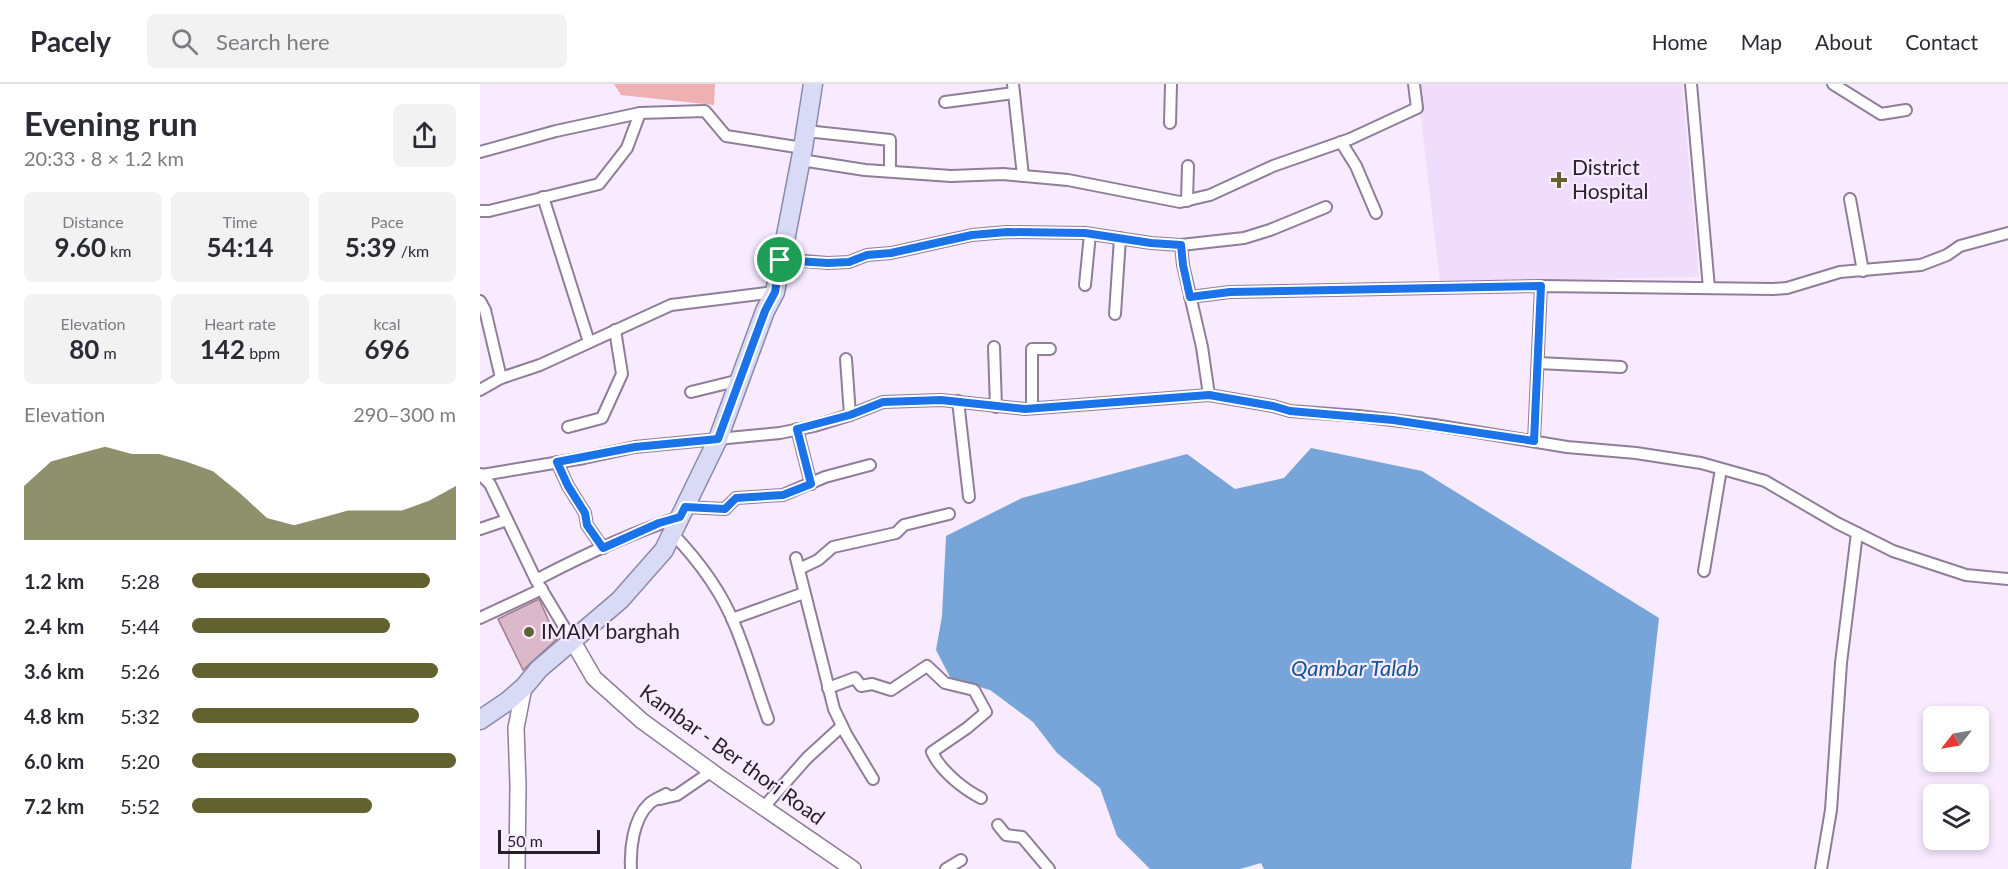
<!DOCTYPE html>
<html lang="en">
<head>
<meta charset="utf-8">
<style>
  body { margin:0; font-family:Lato,sans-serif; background:#f2f2f3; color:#2b2b33; height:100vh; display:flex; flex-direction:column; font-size:22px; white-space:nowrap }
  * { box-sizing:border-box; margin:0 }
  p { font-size:20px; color:#7c7c81 }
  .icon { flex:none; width:33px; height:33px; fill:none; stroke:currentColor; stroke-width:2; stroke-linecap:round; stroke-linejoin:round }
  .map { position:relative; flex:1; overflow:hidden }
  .details { display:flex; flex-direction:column; background:#fff; width:480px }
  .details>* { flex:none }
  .needle { width:39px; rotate:239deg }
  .buttons { position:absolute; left:1443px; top:622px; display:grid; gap:12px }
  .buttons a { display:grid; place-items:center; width:66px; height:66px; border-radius:9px; background:#fff; box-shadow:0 3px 9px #0003; font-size:30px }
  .scale { position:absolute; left:18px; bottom:15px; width:102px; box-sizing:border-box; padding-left:6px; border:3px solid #271f2b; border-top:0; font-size:16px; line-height:21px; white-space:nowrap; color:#271f2b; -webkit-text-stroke:4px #f8ebff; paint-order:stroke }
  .pin { position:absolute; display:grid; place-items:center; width:51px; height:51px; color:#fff; margin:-26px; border:3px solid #fff; border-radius:50%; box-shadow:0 2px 6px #0007 }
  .round { display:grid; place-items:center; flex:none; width:63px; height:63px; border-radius:9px; background:#f2f2f3 }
  .summary { display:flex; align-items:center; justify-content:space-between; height:102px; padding:0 24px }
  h1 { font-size:33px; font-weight:700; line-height:45px }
  .figures { display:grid; grid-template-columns:repeat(3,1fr); gap:9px; height:102px; padding:6px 24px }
  .figures div { display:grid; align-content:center; border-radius:9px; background:#f2f2f3; text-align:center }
  .figures b { font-size:26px; font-weight:700 }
  .figures small { font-size:16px; font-weight:400 }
  .figures p { font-size:16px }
  .chart { height:168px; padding:12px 24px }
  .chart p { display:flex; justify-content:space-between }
  .chart svg { width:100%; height:108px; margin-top:6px; fill:#61622f; opacity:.7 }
  ul { padding:0 24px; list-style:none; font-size:20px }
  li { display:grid; grid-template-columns:96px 72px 1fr; align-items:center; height:45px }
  li i { height:15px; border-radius:8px; background:#61622f }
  header { display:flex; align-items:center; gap:36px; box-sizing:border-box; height:84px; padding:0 30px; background:#fff; border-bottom:2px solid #e1e1e2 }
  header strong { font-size:28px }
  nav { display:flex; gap:33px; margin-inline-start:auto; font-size:21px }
  .search { width:420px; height:54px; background:#f2f2f3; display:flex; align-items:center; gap:15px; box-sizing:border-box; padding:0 21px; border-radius:9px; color:#7c7c81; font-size:22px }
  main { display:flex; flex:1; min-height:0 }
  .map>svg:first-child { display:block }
  .built { fill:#f0dcfb }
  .green { fill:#eeb0b2 }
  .water { fill:#77a5d9 }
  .building { fill:#dbb8ca; stroke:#a07e90; stroke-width:1.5 }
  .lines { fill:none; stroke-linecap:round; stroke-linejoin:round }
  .street-casing { stroke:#8f7d99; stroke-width:14 }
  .secondary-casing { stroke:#8f7d99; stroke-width:18 }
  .primary-casing { stroke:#8a89aa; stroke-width:21 }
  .street { stroke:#fff; stroke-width:10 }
  .secondary { stroke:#fff; stroke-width:15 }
  .primary { stroke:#d9daf5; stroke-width:18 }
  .route-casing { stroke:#fff; stroke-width:12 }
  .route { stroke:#1a73e8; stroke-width:8 }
  .poi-dot { fill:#61622f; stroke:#f8ebff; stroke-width:2 }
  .labels { text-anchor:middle; stroke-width:4.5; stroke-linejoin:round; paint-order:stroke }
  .poi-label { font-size:21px; fill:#271f2b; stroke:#f8ebff; text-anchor:start }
  .street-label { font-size:21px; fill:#271f2b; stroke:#f8ebff }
  .water-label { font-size:22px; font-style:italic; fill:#145796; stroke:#f8ebff }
</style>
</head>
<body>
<header>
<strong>Pacely</strong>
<div class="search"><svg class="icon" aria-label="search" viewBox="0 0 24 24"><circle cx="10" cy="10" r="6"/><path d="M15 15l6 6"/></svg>Search here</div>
<nav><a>Home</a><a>Map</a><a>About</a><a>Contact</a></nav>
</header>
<main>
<section class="details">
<div class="summary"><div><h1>Evening run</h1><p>20:33 · 8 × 1.2 km</p></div><a class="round"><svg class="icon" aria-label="share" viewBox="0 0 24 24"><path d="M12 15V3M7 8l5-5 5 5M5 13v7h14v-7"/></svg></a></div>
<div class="figures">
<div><p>Distance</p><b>9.60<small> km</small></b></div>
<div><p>Time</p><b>54:14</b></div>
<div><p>Pace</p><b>5:39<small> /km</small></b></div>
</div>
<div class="figures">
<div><p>Elevation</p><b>80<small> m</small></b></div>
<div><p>Heart rate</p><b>142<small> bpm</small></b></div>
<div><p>kcal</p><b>696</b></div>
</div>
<div class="chart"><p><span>Elevation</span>290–300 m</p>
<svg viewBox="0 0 160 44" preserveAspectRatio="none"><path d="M0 44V22L10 12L20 9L30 6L40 9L50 9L60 12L70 16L80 25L90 35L100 38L110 35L120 32L130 32L140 32L150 28L160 22V44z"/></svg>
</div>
<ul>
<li><b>1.2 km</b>5:28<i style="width:90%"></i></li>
<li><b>2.4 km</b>5:44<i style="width:75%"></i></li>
<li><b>3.6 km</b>5:26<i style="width:93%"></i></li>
<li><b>4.8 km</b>5:32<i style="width:86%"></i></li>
<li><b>6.0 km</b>5:20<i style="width:100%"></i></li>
<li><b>7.2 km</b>5:52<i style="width:68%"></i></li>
</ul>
</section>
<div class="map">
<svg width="1528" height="785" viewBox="0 0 1528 785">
  <rect width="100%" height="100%" fill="#f8ebff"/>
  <!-- built -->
  <polygon class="built" points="937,0 1202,0 1219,193 960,197"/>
  <!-- green -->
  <polygon class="green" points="134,0 235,0 234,21 141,11"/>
  <!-- water -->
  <polygon class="water" points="831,364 942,387 1179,534 1151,785 784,785 781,779 760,785 670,785 637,752 620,704 577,669 553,638 510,606 471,595 456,566 462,532 466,452 542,414 707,370 755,405 804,394"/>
  <!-- building -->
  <polygon class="building" points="59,515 77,555 43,586 18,535"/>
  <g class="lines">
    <!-- street casing -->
    <g class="street-casing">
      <g id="street">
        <polyline points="533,0 543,92"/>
        <polyline points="1211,0 1229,204"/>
        <polyline points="1353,0 1401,30 1426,26"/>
        <polyline points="465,18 534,9"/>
        <polyline points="690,39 691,0"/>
        <polyline points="326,47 410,56 410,87"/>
        <polyline points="861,58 876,82 896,129"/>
        <polyline points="0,68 76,47 160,29 225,27 246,52 323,64"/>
        <polyline points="321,76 385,86 471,92 523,90 588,96 700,118 730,111 793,82 870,55 937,24 934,0"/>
        <polyline points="63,113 109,258"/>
        <polyline points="1370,115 1383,187"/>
        <polyline points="707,117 708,82"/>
        <polyline points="0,127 9,127 119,100 147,64 160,29"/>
        <polyline points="701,161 703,181 722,263 729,311"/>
        <polyline points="300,175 348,179 369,178 387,171 411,169 492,151 527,148 605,149 671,159 701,161 764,154 790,146 846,123"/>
        <polyline points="605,201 610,150"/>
        <polyline points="710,213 750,208 1061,202 1293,205 1307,204 1360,188 1441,181 1467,171 1480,162 1528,149"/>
        <polyline points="0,217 5,226 21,294"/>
        <polyline points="635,230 640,154"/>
        <polyline points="514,263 516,323"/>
        <polyline points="366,275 370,331"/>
        <polyline points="1058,279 1141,283"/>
        <polyline points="0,306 21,294 60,281 191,221 295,208"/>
        <polyline points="211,308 260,296"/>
        <polyline points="478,317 489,413"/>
        <polyline points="552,324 552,265 570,265"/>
        <polyline points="88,343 122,334 142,290 135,246"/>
        <polyline points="317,345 331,400"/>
        <polyline points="1054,357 1061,202"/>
        <polyline points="77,378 88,402 105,429 107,441 123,464"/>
        <polyline points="0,390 10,400 56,496 92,556"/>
        <polyline points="2,391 104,374 155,363 300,349 334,342 370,331 403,318 461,316 545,325 729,311 793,322 810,327 878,332 954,341 1087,363 1156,369 1221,379 1285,397 1357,439 1413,467 1486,491 1528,495"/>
        <polyline points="205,423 245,425 256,414 303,411 345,393 390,381"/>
        <polyline points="0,445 27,436"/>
        <path d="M192,449C219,477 242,508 256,544C268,573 277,605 288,635"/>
        <polyline points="316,474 354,625 366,650 393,695"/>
        <polyline points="319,485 338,476 353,463 416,449 424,441 469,430"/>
        <polyline points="1224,487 1241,385"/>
        <path d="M56,496C100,473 153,448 200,433"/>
        <polyline points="0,534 62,505"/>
        <polyline points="252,535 324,509"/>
        <path d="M348,604L375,594L381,602L392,600L411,606L447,582L465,599L494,606L506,628L487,644L452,668C460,686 483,705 501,714"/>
        <polyline points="180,715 197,711 232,687"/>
        <polyline points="283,724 327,674 362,642"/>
        <polyline points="518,741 526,751 542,753 569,785"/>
        <path d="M151,785C150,765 153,735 169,720C173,716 181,713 186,710"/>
        <polyline points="466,785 481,776"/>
        <polyline points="1341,785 1351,726 1361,579 1377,449"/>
      </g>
    </g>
    <!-- secondary casing -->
    <g class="secondary-casing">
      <g id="secondary">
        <polyline points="92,556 114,594 162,637 242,695 373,785"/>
        <polyline points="37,785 38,701 36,644 44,603"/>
      </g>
    </g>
    <!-- primary casing -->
    <g class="primary-casing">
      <polyline id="primary" points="0,636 28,617 44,603 59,585 140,516 184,466 238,355 285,227 295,208 323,64 333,0"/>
    </g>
    <!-- street -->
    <use href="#street" class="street"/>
    <!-- secondary -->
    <use href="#secondary" class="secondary"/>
    <!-- primary -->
    <use href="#primary" class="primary"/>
  </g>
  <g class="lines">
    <!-- route casing -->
    <g class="route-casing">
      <polygon id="route" points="527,148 605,149 671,159 701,161 703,181 710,213 750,208 1061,202 1054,357 913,336 810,327 793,322 729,311 545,325 461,316 403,318 370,331 317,345 331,400 303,411 256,414 245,425 205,423 200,433 179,439 123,464 107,441 105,429 88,402 77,378 155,363 238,355 285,227 295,208 300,176 348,179 369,178 387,171 411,169 492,151"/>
    </g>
    <!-- route -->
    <use href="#route" class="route"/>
  </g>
  <!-- markers -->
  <g class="poi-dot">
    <path d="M1076 87h6v6h6v6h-6v6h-6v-6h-6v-6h6z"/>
    <circle cx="49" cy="548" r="6"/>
  </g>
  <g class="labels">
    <!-- poi labels -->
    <g class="poi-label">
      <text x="1092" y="91">District<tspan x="1092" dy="24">Hospital</tspan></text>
      <text x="61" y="555">IMAM barghah</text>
    </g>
    <!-- street labels -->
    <g class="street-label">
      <text transform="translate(252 671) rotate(36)" y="7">Kambar - Ber thori Road</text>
    </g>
    <!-- water labels -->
    <g class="water-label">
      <text x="875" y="592">Qambar Talab</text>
    </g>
  </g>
</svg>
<div class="buttons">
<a><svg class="needle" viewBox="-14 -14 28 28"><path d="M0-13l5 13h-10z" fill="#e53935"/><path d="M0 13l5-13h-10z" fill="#7c7c81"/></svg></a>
<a><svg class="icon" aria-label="layers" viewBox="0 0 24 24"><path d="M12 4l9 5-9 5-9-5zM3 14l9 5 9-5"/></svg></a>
</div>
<div class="scale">50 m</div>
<div class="pin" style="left:300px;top:176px;background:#1e9e55"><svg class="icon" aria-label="arrive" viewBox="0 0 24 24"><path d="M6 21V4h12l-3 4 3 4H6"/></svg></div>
</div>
</main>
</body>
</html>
